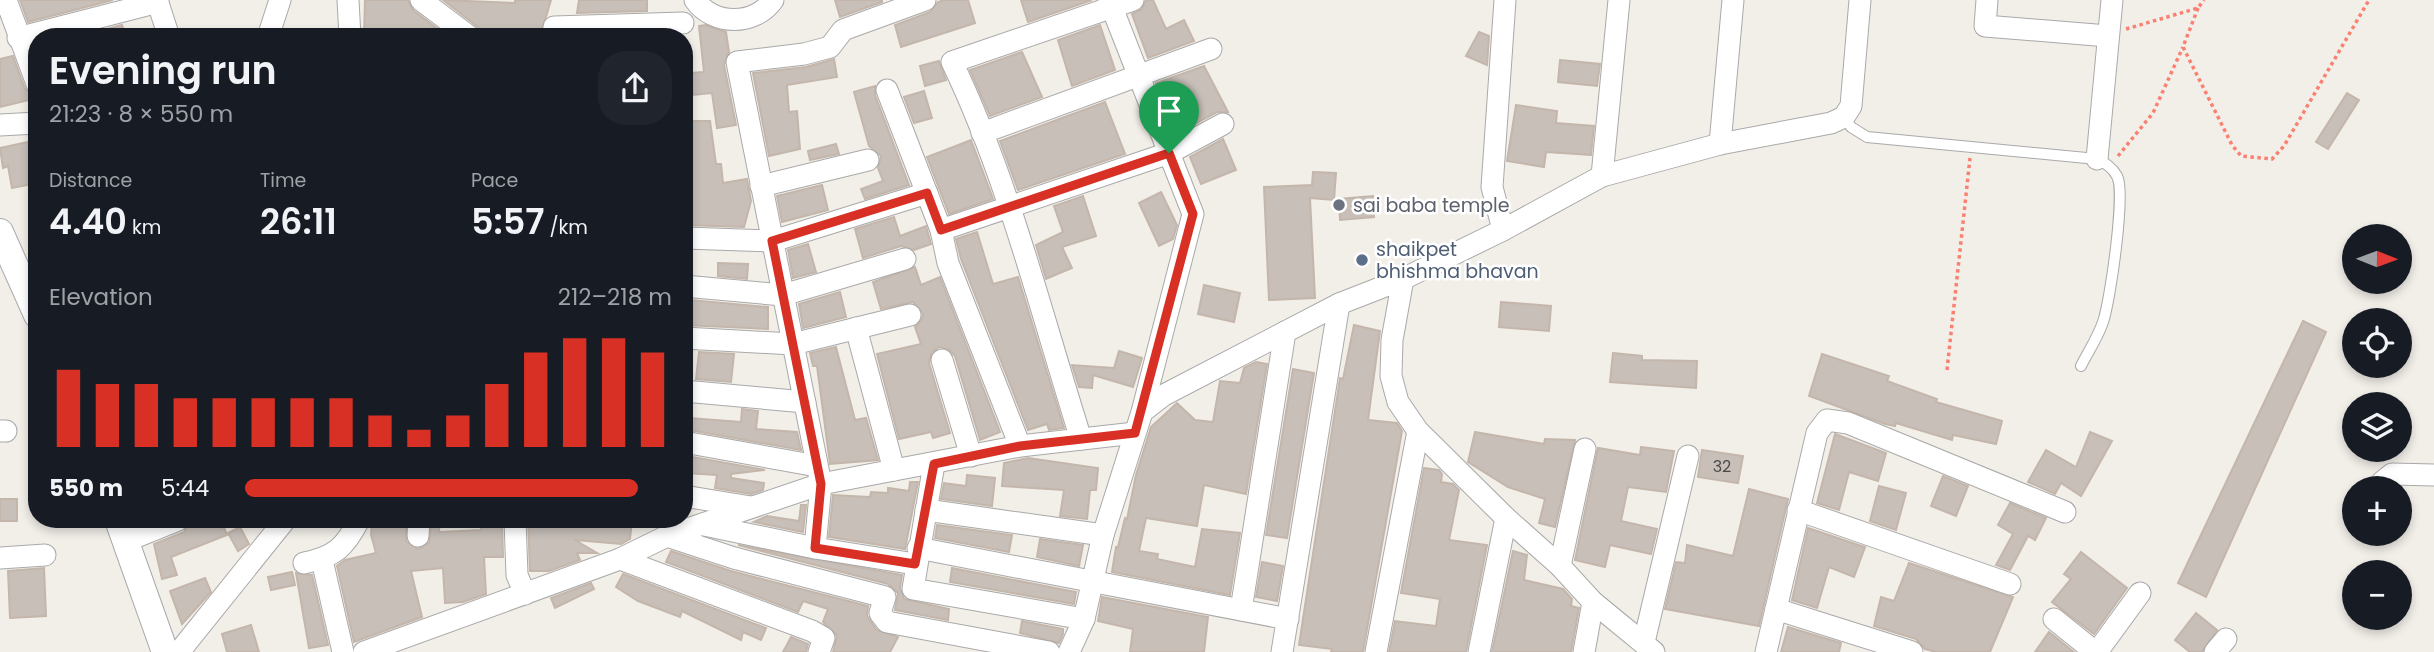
<!DOCTYPE html>
<html lang="en">
<head>
<meta charset="utf-8">
<style>
  body { margin:0; font-family:Poppins,sans-serif; background:#20242c; color:#f1f3f6; height:100vh; display:flex; flex-direction:column; font-size:26px; white-space:nowrap }
  * { box-sizing:border-box; margin:0 }
  p { font-size:23px; color:#9ea1a6 }
  .icon { flex:none; width:38px; height:38px; fill:none; stroke:currentColor; stroke-width:2; stroke-linecap:round; stroke-linejoin:round }
  .map { position:relative; flex:1; overflow:hidden }
  .side { position:absolute; left:28px; top:28px; width:665px; height:500px; display:flex; flex-direction:column; background:#171b24; border-radius:28px; box-shadow:0 4px 10px #0003 }
  .side>* { flex:none }
  .needle { width:46px; rotate:91deg }
  .buttons { position:absolute; left:2342px; top:224px; display:grid; gap:14px }
  .buttons a { display:grid; place-items:center; width:70px; height:70px; border-radius:50%; background:#171b24; box-shadow:0 4px 10px #0003; font-size:35px }
  .pin { position:absolute; display:grid; place-items:center; width:60px; height:60px; color:#fff; margin:-72px -30px; border-radius:50% 50% 50% 0; rotate:-45deg; box-shadow:0 0 7px #0007 }
  .pin .icon { rotate:45deg }
  .round { display:grid; place-items:center; flex:none; width:74px; height:74px; border-radius:28px; background:#20242c }
  .summary { display:flex; align-items:center; justify-content:space-between; height:119px; padding:0 21px }
  h1 { font-size:38px; font-weight:600; line-height:52px }
  .figures { display:grid; grid-template-columns:repeat(3,1fr); gap:10px; height:119px; padding:7px 21px }
  .figures div { display:grid; align-content:center }
  .figures b { font-size:35px; font-weight:600 }
  .figures small { font-size:19px; font-weight:400 }
  .figures p { font-size:19px }
  .chart { height:196px; padding:14px 21px }
  .chart p { display:flex; justify-content:space-between }
  .chart svg { width:100%; height:126px; margin-top:7px; stroke:#d93025; stroke-width:6 }
  ul { padding:0 21px; list-style:none; font-size:23px }
  li { display:grid; grid-template-columns:112px 84px 1fr; align-items:center; height:52px }
  li i { height:18px; border-radius:9px; background:#d93025 }
  .map>svg:first-child { display:block }
  .building { fill:#c7bfb8; stroke:#c4b6ab; stroke-width:2 }
  .lines { fill:none; stroke-linecap:round; stroke-linejoin:round }
  .service-casing { stroke:#a9a9a9; stroke-width:12 }
  .minor-casing { stroke:#a9a9a9; stroke-width:23 }
  .tertiary-casing { stroke:#a9a9a9; stroke-width:28 }
  .path { stroke:#fa8072; stroke-width:3.5; stroke-dasharray:3.5 3.5; stroke-linecap:butt }
  .service { stroke:#fff; stroke-width:10 }
  .minor { stroke:#fff; stroke-width:21 }
  .tertiary { stroke:#fff; stroke-width:26 }
  .route-casing { stroke:#fff; stroke-width:14 }
  .route { stroke:#d93025; stroke-width:9 }
  .worship-dot { fill:#6b7280; stroke:#fff; stroke-width:2.5 }
  .service-dot { fill:#5c6f8a; stroke:#fff; stroke-width:2.5 }
  .labels { text-anchor:middle; stroke-width:5; stroke-linejoin:round; paint-order:stroke }
  .number-label { font-size:16px; fill:#4b4948 }
  .worship-label { font-size:19px; fill:#5b616d; stroke:#fff; text-anchor:start }
  .service-label { font-size:19px; fill:#4e5e75; stroke:#fff; text-anchor:start }
</style>
</head>
<body>
<div class="map">
<svg width="2434" height="652" viewBox="0 0 2434 652">
  <rect width="100%" height="100%" fill="#f2efe9"/>
  <!-- building -->
  <g class="building">
    <polygon points="20,0 113,0 28,22"/>
    <polygon points="365,0 408,0 413,10 439,30 439,37 364,37"/>
    <polygon points="443,0 515,3 515,0 551,0 540,37 483,37 478,27"/>
    <polygon points="579,0 647,0 647,11 577,13"/>
    <polygon points="835,0 882,0 882,2 840,17"/>
    <polygon points="944,0 968,0 975,23 901,47 895,25 930,12 938,2"/>
    <polygon points="1021,0 1092,0 1028,22"/>
    <polygon points="1146,0 1153,0 1166,29 1184,20 1194,41 1148,58 1132,14 1142,9"/>
    <polygon points="122,25 126,37 76,37"/>
    <polygon points="705,25 726,32 729,52 724,65 736,125 717,128 712,93 693,95 691,73 704,72 699,26"/>
    <polygon points="1100,25 1115,70 1072,86 1058,40"/>
    <polygon points="1479,32 1489,36 1487,65 1466,56"/>
    <polygon points="1022,52 1042,97 990,116 970,70"/>
    <polygon points="13,56 25,89 37,98 0,107 0,59"/>
    <polygon points="834,59 837,77 787,85 789,112 797,111 800,149 769,156 753,73 806,67"/>
    <polygon points="1560,60 1600,64 1597,86 1558,82"/>
    <polygon points="939,61 946,80 925,86 920,66"/>
    <polygon points="1204,66 1228,112 1217,112 1176,134 1156,83"/>
    <polygon points="875,86 875,95 909,185 865,199 861,189 883,181 878,168 881,156 869,146 854,92"/>
    <polygon points="924,91 932,118 914,123 904,97"/>
    <polygon points="2347,93 2359,100 2328,149 2316,142"/>
    <polygon points="1105,102 1125,154 1018,190 1000,141"/>
    <polygon points="1516,105 1557,111 1556,123 1594,126 1591,155 1546,152 1544,167 1507,161"/>
    <polygon points="684,121 710,121 716,164 721,164 723,183 747,179 751,201 744,227 684,225"/>
    <polygon points="1223,139 1236,170 1201,184 1190,157"/>
    <polygon points="37,140 37,183 12,188 8,166 3,168 0,148"/>
    <polygon points="971,140 993,199 949,214 927,157"/>
    <polygon points="836,144 839,154 810,160 808,151"/>
    <polygon points="1313,172 1336,173 1334,200 1310,198 1315,298 1269,300 1264,187 1312,185"/>
    <polygon points="822,185 828,210 782,222 777,196"/>
    <polygon points="1161,192 1177,225 1173,239 1159,246 1139,203"/>
    <polygon points="1083,196 1096,236 1062,247 1072,268 1046,279 1036,245 1063,232 1054,206"/>
    <polygon points="1373,196 1374,217 1340,220 1339,199"/>
    <polygon points="894,217 900,236 926,226 931,244 914,250 901,246 863,258 855,229"/>
    <polygon points="977,232 993,284 1018,277 1064,428 1049,430 1047,424 1028,430 961,259 956,239"/>
    <polygon points="808,244 816,272 793,278 788,250"/>
    <polygon points="718,263 748,264 747,279 718,276"/>
    <polygon points="915,267 921,285 940,277 1000,432 980,440 955,356 950,350 939,347 932,352 929,363 950,433 933,438 931,432 899,439 877,354 921,344 915,327 922,319 923,313 913,302 881,309 873,282"/>
    <polygon points="1204,285 1240,293 1234,322 1198,314"/>
    <polygon points="840,292 846,317 803,328 799,304"/>
    <polygon points="690,300 768,307 768,329 684,325 684,311 689,312"/>
    <polygon points="1501,302 1551,306 1549,331 1499,327"/>
    <polygon points="2303,321 2326,332 2206,597 2178,583"/>
    <polygon points="1354,325 1380,331 1368,420 1397,423 1402,431 1363,652 1331,652 1332,649 1299,645 1340,378 1343,379"/>
    <polygon points="836,347 855,420 866,418 878,460 830,464 817,366 813,366 810,353"/>
    <polygon points="1119,351 1142,358 1133,387 1093,375 1092,388 1079,387 1072,365 1114,368"/>
    <polygon points="699,352 734,354 731,382 696,379"/>
    <polygon points="1613,353 1642,356 1642,360 1697,361 1696,388 1610,382"/>
    <polygon points="1822,354 1889,376 1887,381 1937,399 1936,402 2002,421 1996,444 1953,435 1952,440 1896,423 1895,426 1885,424 1809,396"/>
    <polygon points="1256,362 1267,364 1246,494 1204,485 1197,526 1146,518 1139,551 1158,554 1157,559 1195,567 1202,529 1240,533 1230,595 1112,572 1116,547 1118,547 1125,518 1127,519 1136,475 1151,427 1177,403 1195,420 1213,422 1220,381 1240,383 1244,368"/>
    <polygon points="1293,369 1314,373 1287,538 1266,535"/>
    <polygon points="742,409 758,411 756,429 797,432 801,450 689,430 690,418 741,422"/>
    <polygon points="1475,432 1544,444 1545,439 1575,440 1555,527 1539,523 1545,499 1508,487 1468,462"/>
    <polygon points="2090,432 2112,441 2081,496 2061,483 2055,494 2028,482 2046,450 2076,467"/>
    <polygon points="1835,434 1886,453 1878,481 1849,472 1839,510 1817,503"/>
    <polygon points="1641,447 1674,451 1666,492 1628,487 1621,521 1657,529 1651,554 1610,545 1605,567 1575,560 1598,448 1640,455"/>
    <polygon points="1702,450 1743,456 1738,483 1698,477"/>
    <polygon points="687,456 765,470 731,474 731,478 764,483 763,490 751,494 715,488 717,475 686,473"/>
    <polygon points="1028,458 1098,468 1096,490 1090,490 1087,519 1060,516 1064,490 1002,486 1004,463"/>
    <polygon points="1424,468 1439,470 1442,474 1441,482 1453,484 1459,490 1449,540 1487,545 1466,652 1389,652 1395,621 1436,626 1440,599 1401,593"/>
    <polygon points="967,475 995,478 992,506 941,499 944,483 966,486"/>
    <polygon points="1943,476 1968,486 1956,516 1931,506"/>
    <polygon points="910,482 918,482 905,549 829,537 833,495 870,497 871,492 888,493 888,488 909,491"/>
    <polygon points="1879,486 1906,493 1896,530 1870,521"/>
    <polygon points="1749,489 1788,499 1759,626 1665,609 1676,562 1685,563 1687,545 1733,556"/>
    <rect x="0" y="499" width="17" height="22"/>
    <polygon points="2010,503 2046,518 2035,540 2028,536 2010,570 1996,565 2013,534 1998,525"/>
    <polygon points="801,505 806,505 803,532 754,522 767,516 799,521"/>
    <polygon points="191,520 221,520 227,535 171,557 177,575 162,579 154,544 184,532"/>
    <polygon points="372,520 406,520 406,541 418,549 429,543 432,520 440,520 439,532 481,530 481,520 502,520 503,557 484,557 486,594 463,602 445,603 443,568 411,571 422,617 354,642 337,566 345,560 376,553 371,535"/>
    <polygon points="528,520 632,520 630,539 621,544 575,540 597,553 577,553 580,560 549,571 530,571"/>
    <polygon points="937,525 1012,535 1009,552 935,538"/>
    <polygon points="240,527 249,544 238,551 228,533"/>
    <polygon points="1808,528 1865,547 1854,577 1829,567 1817,608 1792,600"/>
    <polygon points="1040,539 1083,545 1079,566 1037,557"/>
    <polygon points="738,545 902,575 900,588 904,599 949,609 948,620 895,610 898,593 888,584"/>
    <polygon points="671,551 731,571 868,606 867,616 877,630 898,637 890,652 833,652 837,636 823,622 828,609 803,601 798,612 666,562"/>
    <polygon points="1513,551 1527,555 1524,580 1563,589 1572,599 1571,606 1579,608 1571,652 1492,652"/>
    <polygon points="2081,552 2127,588 2094,634 2052,602 2071,579 2064,574"/>
    <polygon points="1262,562 1283,566 1277,601 1256,597"/>
    <polygon points="1909,563 2013,597 1990,652 1936,652 1925,649 1916,639 1874,626 1881,597 1894,601"/>
    <polygon points="44,568 46,616 10,618 8,571"/>
    <polygon points="952,568 1076,592 1074,604 950,582"/>
    <polygon points="292,572 295,585 271,590 268,577"/>
    <polygon points="296,573 312,575 328,645 309,648"/>
    <polygon points="623,574 766,628 761,640 743,632 741,640 682,611 680,617 638,601 616,587"/>
    <polygon points="205,578 211,592 182,624 170,591"/>
    <polygon points="591,583 594,589 555,608 551,598"/>
    <polygon points="1102,597 1208,617 1204,652 1130,652 1133,629 1098,621"/>
    <polygon points="2196,613 2217,630 2202,652 2190,652 2175,640"/>
    <polygon points="1022,621 1063,629 1063,634 1059,643 1020,633"/>
    <polygon points="251,625 259,652 227,652 222,634"/>
    <polygon points="1788,627 1841,643 1839,652 1781,652"/>
    <polygon points="2049,632 2074,652 2035,652"/>
    <polygon points="791,637 808,644 806,652 783,652"/>
  </g>
  <g class="lines">
    <!-- service casing -->
    <g class="service-casing">
      <path id="service" d="M1844,117L1851,127L1867,137L2097,159C2105,163 2112,167 2117,176C2126,192 2110,302 2103,322C2098,337 2088,352 2081,366"/>
    </g>
    <!-- minor casing -->
    <g class="minor-casing">
      <g id="minor">
        <polyline points="6,0 37,84"/>
        <polyline points="157,0 169,37"/>
        <polyline points="348,0 350,37"/>
        <polyline points="421,0 470,37"/>
        <path d="M695,0C713,26 755,26 773,0"/>
        <polyline points="1109,0 1193,214 1142,412"/>
        <polyline points="1987,0 1985,26 2108,36"/>
        <polyline points="268,37 280,0"/>
        <polyline points="553,37 554,27 683,23"/>
        <polyline points="18,38 158,2"/>
        <polyline points="887,90 941,230 948,263 1020,446"/>
        <polyline points="0,125 37,123"/>
        <polyline points="982,133 1211,49"/>
        <polyline points="1720,144 1733,0"/>
        <polyline points="2097,159 2112,0"/>
        <polyline points="1602,176 1619,0"/>
        <polyline points="761,186 868,160"/>
        <polyline points="941,230 1169,153 1223,124"/>
        <polyline points="1503,230 1492,187 1505,0"/>
        <polyline points="684,238 773,241 927,193"/>
        <polyline points="1403,279 1503,230 1602,176 1720,144 1831,123 1844,117 1851,106 1860,0"/>
        <polyline points="684,286 783,295 905,259"/>
        <polyline points="856,328 894,470"/>
        <polyline points="684,338 793,344 910,315"/>
        <polyline points="942,360 971,456"/>
        <polyline points="684,391 805,402"/>
        <polyline points="0,431 6,431"/>
        <path d="M1081,439C1042,316 1008,178 952,62L1133,0"/>
        <polyline points="684,442 817,466"/>
        <polyline points="934,464 913,589 1084,619"/>
        <polyline points="2381,488 2382,482 2392,474 2434,475"/>
        <polyline points="684,496 751,507"/>
        <polyline points="926,510 1103,535"/>
        <polyline points="1798,510 2010,584"/>
        <polyline points="515,520 517,575 525,594"/>
        <polyline points="704,525 815,548 915,564"/>
        <polyline points="418,536 419,520"/>
        <polyline points="667,536 734,558 885,597 880,613 887,622 1049,652"/>
        <polyline points="126,541 178,520"/>
        <polyline points="815,548 821,484 737,62 804,54 830,47 843,30 925,0"/>
        <polyline points="918,548 1288,619"/>
        <polyline points="0,558 45,555"/>
        <polyline points="620,559 812,631 824,638 819,652"/>
        <polyline points="322,560 343,652"/>
        <path d="M304,563C335,557 345,547 359,520"/>
        <polyline points="1560,566 1585,449"/>
        <polyline points="1776,609 1912,652"/>
        <polyline points="1241,610 1285,332"/>
        <polyline points="2054,619 2095,652"/>
        <polyline points="1644,642 1688,456"/>
        <polyline points="179,652 285,520"/>
        <polyline points="364,652 620,559 667,536 821,484 1020,446 1135,433"/>
        <polyline points="1069,652 1084,619 1103,535 1142,412 1164,395 1339,304 1403,279 1392,340 1391,376 1398,402 1418,431 1506,518 1560,566 1593,602 1654,652"/>
        <polyline points="1282,652 1339,304"/>
        <polyline points="1376,652 1418,431"/>
        <polyline points="1479,652 1506,518"/>
        <polyline points="1584,652 1593,602"/>
        <polyline points="1766,652 1817,433 1827,420 1848,423 2065,512"/>
        <polyline points="2097,652 2140,593"/>
        <polyline points="2215,652 2226,639"/>
      </g>
    </g>
    <!-- tertiary casing -->
    <g class="tertiary-casing">
      <g id="tertiary">
        <polyline points="0,232 37,315"/>
        <polyline points="118,520 165,652"/>
      </g>
    </g>
    <!-- path -->
    <g class="path">
      <polyline points="2198,8 2183,47 2232,145 2241,156 2272,159 2284,146 2369,0"/>
      <polyline points="2126,29 2198,8 2204,0"/>
      <polyline points="2118,156 2153,113 2183,47"/>
      <polyline points="1947,370 1970,158"/>
    </g>
    <!-- service -->
    <use href="#service" class="service"/>
    <!-- minor -->
    <use href="#minor" class="minor"/>
    <!-- tertiary -->
    <use href="#tertiary" class="tertiary"/>
  </g>
  <g class="lines">
    <!-- route casing -->
    <g class="route-casing">
      <polygon id="route" points="1169,153 1193,214 1135,433 1020,446 934,464 915,564 815,548 821,484 772,241 927,193 941,230"/>
    </g>
    <!-- route -->
    <use href="#route" class="route"/>
  </g>
  <!-- markers -->
  <circle class="worship-dot" cx="1339" cy="205" r="7"/>
  <circle class="service-dot" cx="1362" cy="260" r="7"/>
  <g class="labels">
    <!-- number labels -->
    <g class="number-label">
      <text x="1722" y="472">32</text>
    </g>
    <!-- worship labels -->
    <g class="worship-label">
      <text x="1353" y="212">sai baba temple</text>
    </g>
    <!-- service labels -->
    <g class="service-label">
      <text x="1376" y="256">shaikpet<tspan x="1376" dy="22">bhishma bhavan</tspan></text>
    </g>
  </g>
</svg>
<div class="buttons">
<a><svg class="needle" viewBox="-14 -14 28 28"><path d="M0-13l5 13h-10z" fill="#e53935"/><path d="M0 13l5-13h-10z" fill="#9ea1a6"/></svg></a>
<a><svg class="icon" aria-label="locate" viewBox="0 0 24 24"><circle cx="12" cy="12" r="6"/><path d="M12 2v4M12 18v4M2 12h4M18 12h4"/></svg></a>
<a><svg class="icon" aria-label="layers" viewBox="0 0 24 24"><path d="M12 4l9 5-9 5-9-5zM3 14l9 5 9-5"/></svg></a>
<a>+</a>
<a>−</a>
</div>
<div class="pin" style="left:1169px;top:153px;background:#1e9e55"><svg class="icon" aria-label="arrive" viewBox="0 0 24 24"><path d="M6 21V4h12l-3 4 3 4H6"/></svg></div>
<section class="side">
<div class="summary"><div><h1>Evening run</h1><p>21:23 · 8 × 550 m</p></div><a class="round"><svg class="icon" aria-label="share" viewBox="0 0 24 24"><path d="M12 15V3M7 8l5-5 5 5M5 13v7h14v-7"/></svg></a></div>
<div class="figures">
<div><p>Distance</p><b>4.40<small> km</small></b></div>
<div><p>Time</p><b>26:11</b></div>
<div><p>Pace</p><b>5:57<small> /km</small></b></div>
</div>
<div class="chart"><p><span>Elevation</span>212–218 m</p>
<svg viewBox="0 0 160 44" preserveAspectRatio="none"><path d="M5 44V17M15 44V22M25 44V22M35 44V27M45 44V27M55 44V27M65 44V27M75 44V27M85 44V33M95 44V38M105 44V33M115 44V22M125 44V11M135 44V6M145 44V6M155 44V11"/></svg>
</div>
<ul>
<li><b>550 m</b>5:44<i style="width:92%"></i></li>
</ul>
</section>
</div>
</body>
</html>
